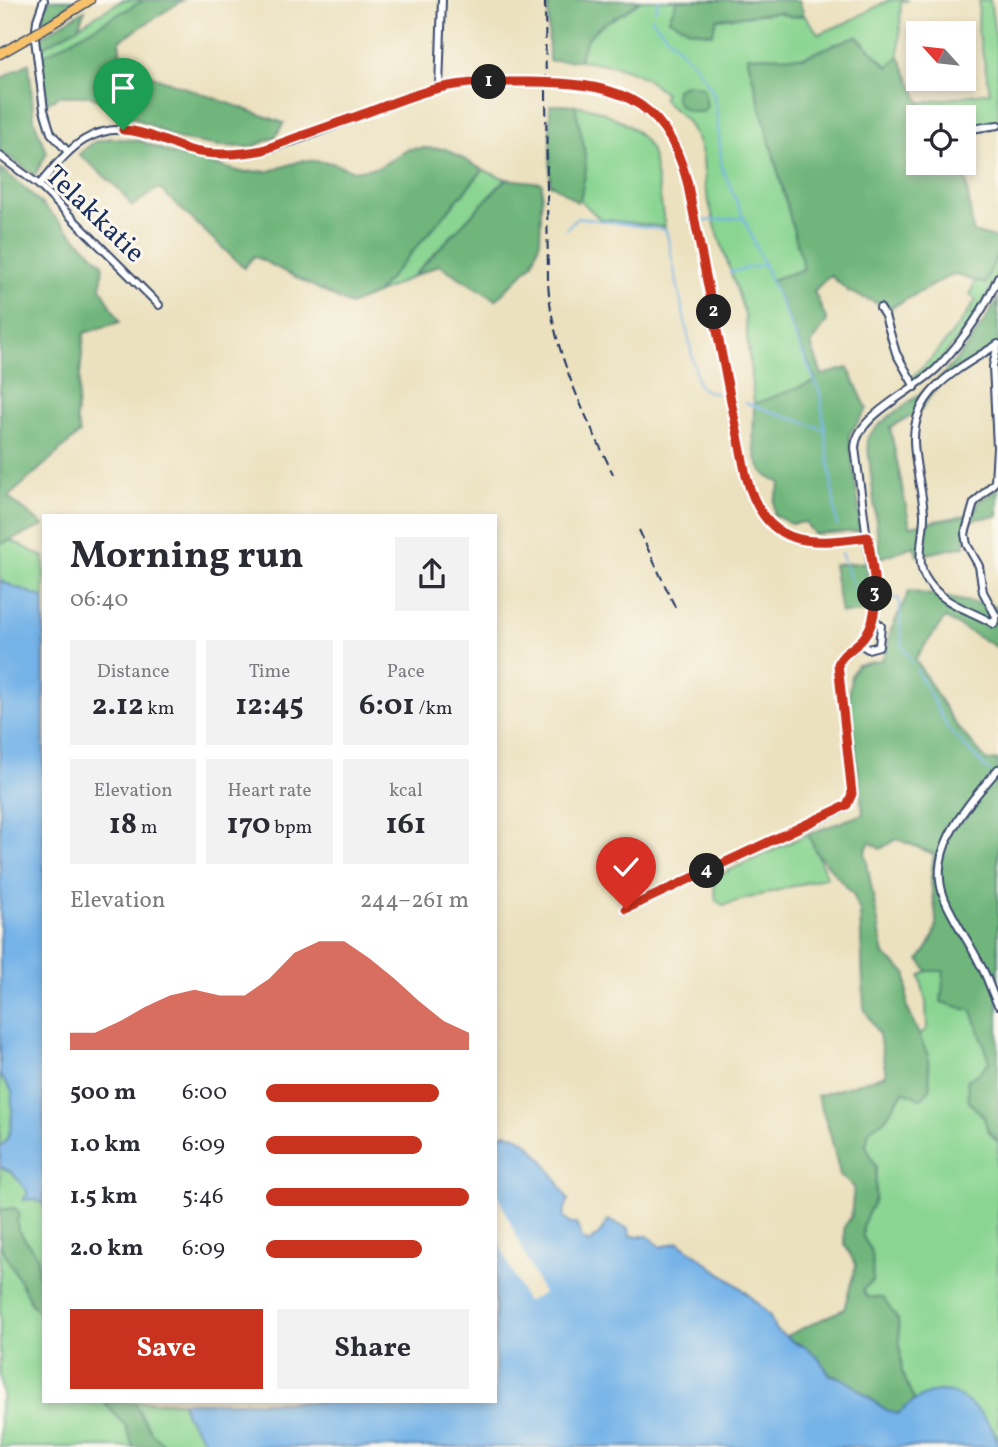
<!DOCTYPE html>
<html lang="en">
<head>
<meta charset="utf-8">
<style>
  body { margin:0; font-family:Vollkorn,serif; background:#f2f2f3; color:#2b2b33; height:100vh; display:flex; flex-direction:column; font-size:26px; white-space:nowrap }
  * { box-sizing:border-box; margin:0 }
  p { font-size:23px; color:#7c7c81 }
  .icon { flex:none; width:38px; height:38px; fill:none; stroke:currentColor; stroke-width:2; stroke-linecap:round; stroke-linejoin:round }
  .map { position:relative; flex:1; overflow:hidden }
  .details { position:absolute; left:42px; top:514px; width:455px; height:889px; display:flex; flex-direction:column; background:#fff; border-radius:0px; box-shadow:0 4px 10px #0003 }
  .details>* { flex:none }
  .needle { width:46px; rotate:297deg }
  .controls { position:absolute; left:906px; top:21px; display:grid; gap:14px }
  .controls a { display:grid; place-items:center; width:70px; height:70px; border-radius:0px; background:#fff; box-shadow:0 4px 10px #0003; font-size:35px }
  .pin { position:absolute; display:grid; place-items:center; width:60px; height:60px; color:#fff; margin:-72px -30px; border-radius:50% 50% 50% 0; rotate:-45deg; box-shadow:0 0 7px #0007 }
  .pin .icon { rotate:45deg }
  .km { position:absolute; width:35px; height:35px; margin:-18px; border-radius:50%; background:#222; color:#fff; font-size:19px; line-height:35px; text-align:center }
  .round { display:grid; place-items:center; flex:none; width:74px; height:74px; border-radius:0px; background:#f2f2f3 }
  .summary { display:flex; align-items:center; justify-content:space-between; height:119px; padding:0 28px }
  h1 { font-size:38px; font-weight:700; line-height:52px }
  .figures { display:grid; grid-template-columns:repeat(3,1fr); gap:10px; height:119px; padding:7px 28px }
  .figures div { display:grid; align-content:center; border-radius:0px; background:#f2f2f3; text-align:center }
  .figures b { font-size:30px; font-weight:700 }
  .figures small { font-size:19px; font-weight:400 }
  .figures p { font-size:19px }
  .chart { height:196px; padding:14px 28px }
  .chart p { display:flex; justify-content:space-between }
  .chart svg { width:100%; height:126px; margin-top:7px; fill:#c8321e; opacity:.7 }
  .primary-button { display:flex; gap:14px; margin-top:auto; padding:14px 28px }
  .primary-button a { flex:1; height:80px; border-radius:0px; background:#c8321e; color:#fff; font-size:28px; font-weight:700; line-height:80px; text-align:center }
  .primary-button a+a { background:#f2f2f3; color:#2b2b33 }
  ul { padding:0 28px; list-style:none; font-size:23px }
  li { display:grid; grid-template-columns:112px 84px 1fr; align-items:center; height:52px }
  li i { height:18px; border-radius:9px; background:#c8321e }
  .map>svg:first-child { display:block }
  .green { fill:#8ad592; stroke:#528278; stroke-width:2 }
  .forest { fill:#6fb67c; stroke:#45726d; stroke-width:2 }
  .water { fill:#75b3e8; stroke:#4871a3; stroke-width:2 }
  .pier { fill:#ebe1be }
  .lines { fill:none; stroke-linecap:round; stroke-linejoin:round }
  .stream { stroke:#75b3e8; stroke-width:2 }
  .minor-casing { stroke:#3a4a6c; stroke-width:10 }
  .major-casing { stroke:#3a4a6c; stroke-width:11 }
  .minor { stroke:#fff; stroke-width:6 }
  .major { stroke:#f6c16b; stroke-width:8 }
  .rail { stroke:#1b2f5e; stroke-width:2; stroke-dasharray:10 5; stroke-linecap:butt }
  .major-bridge-casing { stroke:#3a4a6c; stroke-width:11; stroke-linecap:butt }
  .major-bridge { stroke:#f6c16b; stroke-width:8 }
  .route-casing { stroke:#fff; stroke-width:14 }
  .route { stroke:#c8321e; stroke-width:9 }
  .labels { text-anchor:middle; stroke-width:6; stroke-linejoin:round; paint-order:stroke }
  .street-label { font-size:28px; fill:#1b2f5e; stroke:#fbf7ec }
</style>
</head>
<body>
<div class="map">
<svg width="998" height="1447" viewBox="0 0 998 1447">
  <rect width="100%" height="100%" fill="#fbf7ec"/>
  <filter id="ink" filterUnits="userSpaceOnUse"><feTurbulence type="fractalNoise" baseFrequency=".0143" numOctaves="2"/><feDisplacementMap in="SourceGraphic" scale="14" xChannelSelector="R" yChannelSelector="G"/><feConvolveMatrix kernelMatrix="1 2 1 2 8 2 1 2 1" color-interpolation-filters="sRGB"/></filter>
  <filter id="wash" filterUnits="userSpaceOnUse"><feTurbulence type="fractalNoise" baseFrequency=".00686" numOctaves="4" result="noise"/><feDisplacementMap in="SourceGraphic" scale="28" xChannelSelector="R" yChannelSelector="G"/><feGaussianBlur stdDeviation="1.57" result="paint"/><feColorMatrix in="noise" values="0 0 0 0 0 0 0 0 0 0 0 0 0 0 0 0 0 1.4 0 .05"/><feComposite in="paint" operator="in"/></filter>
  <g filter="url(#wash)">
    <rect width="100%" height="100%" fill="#ebe1be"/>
    <!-- green -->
    <g class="green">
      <polygon points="123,0 144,0 41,57 41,48"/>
      <path d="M640,0H677L670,19L690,30L705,32L717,19L778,12L793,17L804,15L819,34L850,21L889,0H909L901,2L899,56L889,67L856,36L804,57H747L804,269L771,280L816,382L754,404L745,315L715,225L705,187L703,158L698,140L686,120L662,99L665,93C639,69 612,64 579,60C582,53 584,44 588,38C601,20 626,16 640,0Z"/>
      <polygon points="979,0 990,0 998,55 998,122 964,127 964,117 927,117 919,103 990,92 978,31"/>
      <path d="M575,105C601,109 635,123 649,147C655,156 662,212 665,227L600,219L580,200L586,169Z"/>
      <polygon points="483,170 506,179 412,277 376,294"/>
      <path d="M998,252C998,258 998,264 998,269C993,297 941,364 918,380L912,378C937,354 958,329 976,300L970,295L975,281L985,283Z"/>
      <polygon points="10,540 44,557 44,598 0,581 0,544"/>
      <polygon points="808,834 827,877 723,905 716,901 713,878"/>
      <path d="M944,970L972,1011L990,1061L979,1073L969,1102L984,1117L988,1131L998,1142C998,1158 995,1173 998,1188V1447L843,1406L711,1266L742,1289L769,1315L775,1329L784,1337L806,1347L901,1411L906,1409L913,1400L902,1372L898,1350L863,1290L872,1252L863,1237V1224L875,1199L876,1167L866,1146L869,1129L885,1119L928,1056L919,1037L927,1028L926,1002L920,976L927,971Z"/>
      <path d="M0,1076L12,1091C11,1109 16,1135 0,1147Z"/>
      <polygon points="0,1167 12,1172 29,1193 24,1200 34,1199 44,1204 44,1283 38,1275 38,1257 18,1230 15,1208 0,1210"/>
      <polygon points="0,1244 32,1304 44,1319 44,1402 104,1402 126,1426 133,1447 0,1447 0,1401 3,1399 0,1376"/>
      <polygon points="134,1402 182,1402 186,1415 210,1447 166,1447 151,1432"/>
    </g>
    <!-- forest -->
    <g class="forest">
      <polygon points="48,0 78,0 41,24"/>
      <polygon points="144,0 183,0 119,41 121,59 143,66 152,76 284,123 275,137 252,147 219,146 178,139 90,96 59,96 47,103 41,57"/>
      <path d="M548,0H640C626,16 601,20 588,38C584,44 582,53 579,60L549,61Z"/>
      <polygon points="677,0 799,0 804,15 793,17 778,12 717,19 712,34 690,30 669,19"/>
      <polygon points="85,10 78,27 41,48 40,37"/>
      <path d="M856,36L888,67L899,56L927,117H919V163H964L973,232L998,239V252L985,284L953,274L887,310L879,304L849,292L830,275L814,291L827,321L811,344L822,375L848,368L867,409L849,435L862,531L814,534L805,522L791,524L774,515V501L781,483C776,481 770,479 766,475C749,460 754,425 754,404L816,381L771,280L804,269L747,56L804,57Z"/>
      <polygon points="29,63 34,120 47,153 35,175 0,151 0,79"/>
      <path d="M687,84L703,87L707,106L703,112C687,113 672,107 676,89Z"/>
      <polygon points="550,105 575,105 584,147 586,169 580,200 577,202 555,186 550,184"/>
      <polygon points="111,138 141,141 173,154 242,172 270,171 304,160 332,163 354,171 379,167 409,149 424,148 446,149 483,170 376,294 350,305 254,256 244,268 159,188 132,206 119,189 79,154 94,142"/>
      <polygon points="0,168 26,189 103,264 101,288 120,322 84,333 76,419 80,433 8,497 44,526 0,544"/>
      <polygon points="506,179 542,183 540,241 533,263 496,300 439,265 412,277"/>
      <path d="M998,299V347L944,377L919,412L890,427L910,526L967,515L965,546L917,556L914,546L880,558L867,438C885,415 914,401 935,382C961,358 981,329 998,299Z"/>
      <polygon points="996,484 998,484 998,516 970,520 980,500 993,493"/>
      <polygon points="866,562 870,600 865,613 841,613 833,565"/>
      <path d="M909,591L998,607V648L945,618L915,659L955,724L987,761L998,760V1142L988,1131L984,1117L969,1102L967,1080L979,1073L990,1061L972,1011L941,1002L944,971H927L919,960C945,927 935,918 931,882C931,873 933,863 934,854L897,839L880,849L870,842L865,852L884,955L907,974V1007L928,1056L930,1089L921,1099L903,1091L885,1119L869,1130L866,1146L876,1167L875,1199L863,1224V1237L872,1252L873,1280L863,1290L867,1297L883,1298L898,1320L902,1372L914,1400L906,1409L898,1414C872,1408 858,1380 830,1375L819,1359L806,1347L784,1337L844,1309L856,1265L845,1245L844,1227L851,1217L854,1187L840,1175L830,1133L817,1096L886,1075L879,1035L864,1008L860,912L853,894L816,852L808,834L863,814L849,694L851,675L857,665L882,660L888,647L890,632Z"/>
      <polygon points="15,1208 20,1214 17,1221 18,1230 38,1257 38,1275 44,1283 44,1319 32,1304 0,1244 0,1210"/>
      <polygon points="104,1402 134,1402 151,1432 166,1447 133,1447 126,1426"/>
    </g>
    <!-- water -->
    <g class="water">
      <path d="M0,581L44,598V1204L34,1199L23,1200L28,1193L12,1172L0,1167V1147C16,1135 11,1109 12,1091L0,1076Z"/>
      <path d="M505,1133C531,1134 557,1179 568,1200L563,1216L570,1224H576L581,1234V1239L590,1243L600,1233L608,1220L629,1229L630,1236H648L661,1247L679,1242L742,1289L769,1315L775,1329L797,1344L806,1347L819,1359L830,1375C857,1380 872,1408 898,1414C909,1404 925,1391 942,1391C964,1392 998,1425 998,1447H210L186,1415L182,1402H495V1140Z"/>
    </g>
    <!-- pier -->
    <polygon class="pier" points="495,1189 543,1294 526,1302 495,1234"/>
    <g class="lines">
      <!-- stream -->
      <g class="stream">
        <polyline points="655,10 659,0"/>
        <polyline points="652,17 652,20 697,67 712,90 716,107 722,168 820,393 837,526"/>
        <polyline points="704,221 742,218"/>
        <polyline points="566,229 577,218 583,218 666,230 698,384 702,389 717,394"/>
        <polyline points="730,272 763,265"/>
        <polyline points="746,403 824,429"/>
        <polyline points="841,553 858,598 865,598"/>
        <polyline points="889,596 899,599 902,644 912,662"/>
        <polyline points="916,669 949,730 990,772"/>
      </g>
    </g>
  </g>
  <g filter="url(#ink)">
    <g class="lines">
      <!-- minor casing -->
      <g class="minor-casing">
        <g id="minor">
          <polyline points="44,0 37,20 35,39 44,110 51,133 68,152"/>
          <polyline points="439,88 442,0"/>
          <polyline points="964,130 998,125"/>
          <polyline points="0,156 39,185 159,305"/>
          <path d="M39,185C53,169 66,151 84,140C124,116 152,140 190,150C210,155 232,155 253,152C312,141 374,105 433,89C464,81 496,82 528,82C599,83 654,88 683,164L746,476C765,547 806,546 868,537"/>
          <polyline points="880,308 885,316 896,353 915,387"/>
          <path d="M998,344L993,366L997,447L995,482L974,503L965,534L967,545L979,566L983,592L996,616L994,624C969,609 940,604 925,577C915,558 925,533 924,513C922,488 914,464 914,439C914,388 963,367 998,344"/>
          <polyline points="860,644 868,649 879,646 881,626 874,619"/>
          <path d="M998,769C969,804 924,850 945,900C955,923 970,943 981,966C988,978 991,992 998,1005"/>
          <path d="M625,910L844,808L849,803L852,794L838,669C840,653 853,652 862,641C873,628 874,615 875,599L855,448C856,415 915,391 938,367C962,341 985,310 998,277"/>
        </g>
      </g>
      <!-- major casing -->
      <g class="major-casing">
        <g id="major">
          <polyline points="50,25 90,0"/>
          <polyline points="0,54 33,35"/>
        </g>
      </g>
      <!-- minor -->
      <use href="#minor" class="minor"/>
      <!-- major -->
      <use href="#major" class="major"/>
      <!-- rail -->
      <g class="rail">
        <path d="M545,0L548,282C552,352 584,412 613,474"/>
        <polyline points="639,530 676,609"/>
      </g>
      <!-- major-bridge casing -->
      <g class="major-bridge-casing">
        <polyline id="major-bridge" points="33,35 50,25"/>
      </g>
      <!-- major-bridge -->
      <use href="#major-bridge" class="major-bridge"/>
    </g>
  </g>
  <g class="lines" filter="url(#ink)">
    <!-- route casing -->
    <g class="route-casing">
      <path id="route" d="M123,130C146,131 165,142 186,149C211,156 238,155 263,150C296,137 330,126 363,114C388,105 413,94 439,88C469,81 498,82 529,82C610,83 664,93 687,181L746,476C765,547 806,546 868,537C872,568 884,609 865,636C858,647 843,651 838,664L852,794L847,805L626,909"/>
    </g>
    <!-- route -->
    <use href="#route" class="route"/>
  </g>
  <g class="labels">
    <!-- street labels -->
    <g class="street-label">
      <text transform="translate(96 213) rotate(44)" y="10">Telakkatie</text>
    </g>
  </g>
</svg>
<div class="controls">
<a><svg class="needle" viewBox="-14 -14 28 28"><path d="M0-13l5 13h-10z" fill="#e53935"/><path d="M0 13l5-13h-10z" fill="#7c7c81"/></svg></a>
<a><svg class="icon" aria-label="locate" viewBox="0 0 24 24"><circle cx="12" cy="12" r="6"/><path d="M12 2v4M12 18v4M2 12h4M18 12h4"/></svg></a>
</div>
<div class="pin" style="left:123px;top:130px;background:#1e9e55"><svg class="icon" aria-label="arrive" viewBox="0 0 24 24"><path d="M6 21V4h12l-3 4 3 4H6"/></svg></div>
<div class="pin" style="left:626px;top:909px;background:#d93025"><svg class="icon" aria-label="check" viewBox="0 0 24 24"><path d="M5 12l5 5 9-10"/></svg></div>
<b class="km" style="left:489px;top:82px">1</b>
<b class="km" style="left:714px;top:312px">2</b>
<b class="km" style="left:875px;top:594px">3</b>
<b class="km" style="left:707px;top:871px">4</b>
<section class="details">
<div class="summary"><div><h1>Morning run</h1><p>06:40</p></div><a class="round"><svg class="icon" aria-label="share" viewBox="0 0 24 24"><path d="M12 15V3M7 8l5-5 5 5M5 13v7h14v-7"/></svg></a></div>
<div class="figures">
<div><p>Distance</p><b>2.12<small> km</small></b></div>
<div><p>Time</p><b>12:45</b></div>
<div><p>Pace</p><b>6:01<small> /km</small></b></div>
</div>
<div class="figures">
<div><p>Elevation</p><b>18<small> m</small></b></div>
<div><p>Heart rate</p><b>170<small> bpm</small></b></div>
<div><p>kcal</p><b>161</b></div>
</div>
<div class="chart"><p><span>Elevation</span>244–261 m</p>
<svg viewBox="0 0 160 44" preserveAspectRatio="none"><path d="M0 44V38L10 38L20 34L30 29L40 25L50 23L60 25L70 25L80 19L90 10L100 6L110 6L120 12L130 19L140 27L150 34L160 38V44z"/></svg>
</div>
<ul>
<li><b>500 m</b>6:00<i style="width:85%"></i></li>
<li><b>1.0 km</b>6:09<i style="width:77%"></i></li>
<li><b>1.5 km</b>5:46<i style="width:100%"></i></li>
<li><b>2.0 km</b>6:09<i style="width:77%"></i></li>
</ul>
<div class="primary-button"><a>Save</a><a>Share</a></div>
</section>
</div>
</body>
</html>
